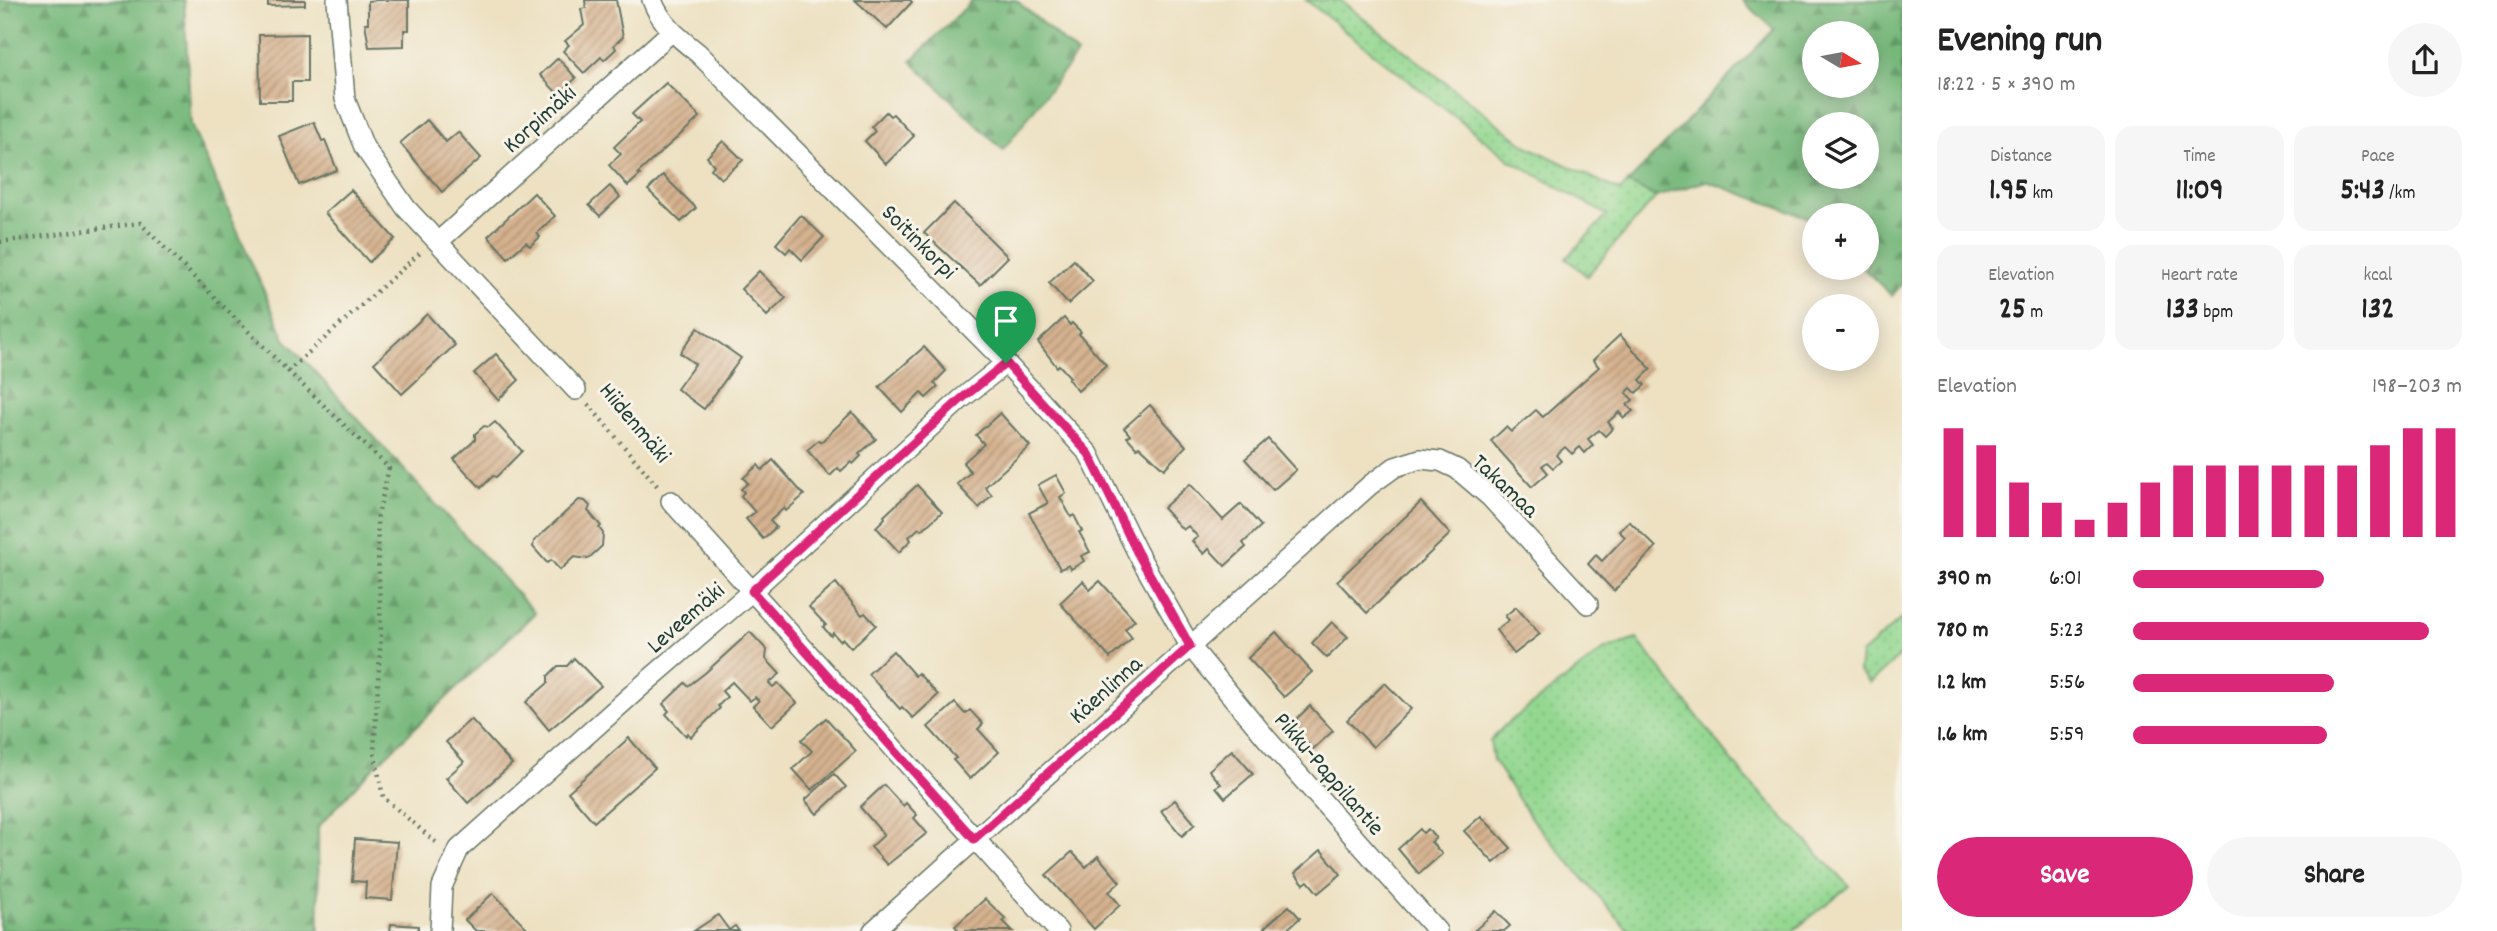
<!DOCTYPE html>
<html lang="en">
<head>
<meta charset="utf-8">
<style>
  body { margin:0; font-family:Dekko,sans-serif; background:#f6f6f6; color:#222; height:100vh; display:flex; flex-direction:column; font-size:26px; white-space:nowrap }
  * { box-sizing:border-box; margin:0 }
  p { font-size:23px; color:#767676 }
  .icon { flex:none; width:38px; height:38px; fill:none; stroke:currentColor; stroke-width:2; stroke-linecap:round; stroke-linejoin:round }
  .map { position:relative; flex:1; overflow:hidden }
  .panel { display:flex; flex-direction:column; background:#fff; width:595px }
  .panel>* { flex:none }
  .needle { width:46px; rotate:100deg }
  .controls { position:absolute; left:1802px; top:21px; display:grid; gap:14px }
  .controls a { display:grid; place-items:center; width:77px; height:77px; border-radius:50%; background:#fff; box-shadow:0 4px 18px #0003; font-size:35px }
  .pin { position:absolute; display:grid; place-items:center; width:60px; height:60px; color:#fff; margin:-72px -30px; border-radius:50% 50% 50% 0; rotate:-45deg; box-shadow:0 0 7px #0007 }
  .pin .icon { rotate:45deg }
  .round { display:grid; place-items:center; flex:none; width:74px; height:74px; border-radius:37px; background:#f6f6f6 }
  .head { display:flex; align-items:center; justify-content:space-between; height:119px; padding:0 35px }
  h1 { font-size:38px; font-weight:700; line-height:52px }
  .figures { display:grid; grid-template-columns:repeat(3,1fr); gap:10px; height:119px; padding:7px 35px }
  .figures div { display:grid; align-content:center; border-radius:18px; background:#f6f6f6; text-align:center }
  .figures b { font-size:30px; font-weight:700 }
  .figures small { font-size:19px; font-weight:400 }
  .figures p { font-size:19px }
  .chart { height:196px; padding:14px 35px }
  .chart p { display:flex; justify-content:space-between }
  .chart svg { width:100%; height:126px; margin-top:7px; stroke:#db2777; stroke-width:6 }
  .button { display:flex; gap:14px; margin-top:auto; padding:14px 35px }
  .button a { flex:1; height:80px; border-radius:42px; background:#db2777; color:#fff; font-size:28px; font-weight:700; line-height:80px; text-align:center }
  .button a+a { background:#f6f6f6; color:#222 }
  ul { padding:0 35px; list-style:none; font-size:23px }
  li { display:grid; grid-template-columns:112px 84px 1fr; align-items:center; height:52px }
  li i { height:18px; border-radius:9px; background:#db2777 }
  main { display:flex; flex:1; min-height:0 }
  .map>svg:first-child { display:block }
  .grass { fill:url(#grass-dots); stroke:#598a62; stroke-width:2 }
  .forest { fill:url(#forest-firs); stroke:#4a7a57; stroke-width:2; fill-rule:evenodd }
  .building { fill:url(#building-hatch) }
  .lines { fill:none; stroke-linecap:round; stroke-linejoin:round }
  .minor-casing { stroke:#677666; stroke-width:22 }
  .path { stroke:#677666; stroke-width:4.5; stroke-dasharray:2 5; stroke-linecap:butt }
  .minor { stroke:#fff; stroke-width:19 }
  .route-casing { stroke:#fff; stroke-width:14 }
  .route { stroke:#db2777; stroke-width:9 }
  .labels { text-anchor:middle; stroke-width:6; stroke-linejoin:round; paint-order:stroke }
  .street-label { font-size:24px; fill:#1f3d34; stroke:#f7f3e8 }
</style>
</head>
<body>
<main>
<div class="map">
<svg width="1902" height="931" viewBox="0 0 1902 931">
  <defs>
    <pattern id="grass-dots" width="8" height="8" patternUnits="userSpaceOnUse" patternTransform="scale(1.75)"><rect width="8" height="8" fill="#93d790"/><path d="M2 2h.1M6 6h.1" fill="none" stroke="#7eb97d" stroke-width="1.8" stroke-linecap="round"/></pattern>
    <pattern id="forest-firs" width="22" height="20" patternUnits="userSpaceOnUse" patternTransform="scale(1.75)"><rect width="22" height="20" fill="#76b87a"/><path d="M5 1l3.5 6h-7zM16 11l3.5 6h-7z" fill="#609765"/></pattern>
    <pattern id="building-hatch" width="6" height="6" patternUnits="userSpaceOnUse" patternTransform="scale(1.75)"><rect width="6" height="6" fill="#d6b28f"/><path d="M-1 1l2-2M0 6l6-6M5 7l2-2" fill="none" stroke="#ad9276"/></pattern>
  </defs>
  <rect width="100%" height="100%" fill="#f7f3e8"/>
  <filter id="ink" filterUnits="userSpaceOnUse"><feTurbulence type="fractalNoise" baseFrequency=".0143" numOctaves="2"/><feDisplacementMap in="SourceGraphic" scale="14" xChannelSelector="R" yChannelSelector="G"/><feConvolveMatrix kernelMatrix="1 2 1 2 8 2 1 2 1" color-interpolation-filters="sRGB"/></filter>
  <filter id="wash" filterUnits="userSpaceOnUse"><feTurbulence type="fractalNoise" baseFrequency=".00686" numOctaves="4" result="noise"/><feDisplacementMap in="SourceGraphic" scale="28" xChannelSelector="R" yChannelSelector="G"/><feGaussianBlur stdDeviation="1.57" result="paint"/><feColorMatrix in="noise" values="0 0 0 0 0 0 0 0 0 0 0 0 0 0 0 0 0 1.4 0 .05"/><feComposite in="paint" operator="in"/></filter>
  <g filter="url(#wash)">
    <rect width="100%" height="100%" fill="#ede1c2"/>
    <!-- grass -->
    <g class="grass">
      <polygon points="1306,0 1340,0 1525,145 1620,191 1628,183 1656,197 1587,276 1566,258 1607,215 1510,160"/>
      <polygon points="1902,618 1902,654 1870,683 1859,672 1861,654"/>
      <polygon points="1637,639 1745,777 1849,886 1793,931 1629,931 1533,821 1493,760 1490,741 1504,726 1605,649"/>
    </g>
    <!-- forest -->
    <g class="forest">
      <polygon points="0,0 184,0 191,125 285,339 535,613 368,773 318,827 319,931 0,931"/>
      <polygon points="973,0 1016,0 1077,54 1003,150 911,61"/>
      <path d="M1742,0H1902V284L1892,296L1863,268H1867V215H1815V220L1706,181L1656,197L1628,183L1774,29ZM1867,33V86H1815V33ZM1867,124V177H1815V124Z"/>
    </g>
    <g id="blocks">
      <!-- building -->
      <g class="building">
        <polygon points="268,0 305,0 305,5 268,6"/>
        <polygon points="377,0 409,0 409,30 404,30 404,46 369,47 365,23 368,23 368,1"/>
        <polygon points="585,0 616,0 623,37 614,45 616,49 604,60 601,57 584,73 563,51 569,45 565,41 584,25 581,9 586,8"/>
        <polygon points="855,0 910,0 912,2 887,29"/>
        <polygon points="307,34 307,82 292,82 292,101 260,101 259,35"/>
        <polygon points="558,58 576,78 559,95 540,75"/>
        <polygon points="666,83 700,117 638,173 640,175 628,186 609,165 621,154 614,147 640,122 632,114"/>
        <polygon points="886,112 890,116 893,114 914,136 886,164 865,141 875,131 871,127"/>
        <polygon points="427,120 446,142 458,132 481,158 442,192 400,143"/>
        <polygon points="314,122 322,141 325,140 337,170 299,185 279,136"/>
        <polygon points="723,141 743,160 721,179 711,169 714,165 707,157"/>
        <polygon points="663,175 696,208 681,222 648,190"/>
        <polygon points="610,186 620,197 600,216 589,205"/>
        <polygon points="351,190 395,239 369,262 325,213"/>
        <polygon points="534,193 555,216 537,233 540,237 530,246 526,242 508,258 488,236"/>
        <polygon points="954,203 1008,257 980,285 924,233"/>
        <polygon points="801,215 824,237 802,260 790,248 786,253 776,244"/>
        <polygon points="1074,260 1093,281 1068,304 1049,283"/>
        <polygon points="759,271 786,298 767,316 741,289"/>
        <polygon points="427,314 455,345 402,394 374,363"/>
        <polygon points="1064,318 1070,325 1072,323 1081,332 1079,334 1106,365 1078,391 1068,379 1070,377 1059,365 1057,367 1038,342"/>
        <polygon points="698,328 741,358 704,409 677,389 695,364 680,353"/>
        <polygon points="1620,335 1651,369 1640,380 1645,385 1636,393 1631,388 1626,393 1633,400 1627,405 1633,411 1624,418 1619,412 1608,422 1613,428 1605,436 1599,430 1588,439 1593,445 1585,453 1580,447 1572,454 1565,447 1556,455 1561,461 1553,468 1547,462 1542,466 1548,473 1532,487 1491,441 1506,427 1511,432 1536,410 1543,417 1599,367 1593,360"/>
        <polygon points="924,347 946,371 934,383 938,387 926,398 921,393 902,412 879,387"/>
        <polygon points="496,354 519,380 498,400 474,373"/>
        <polygon points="1150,405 1186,446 1164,469 1139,446 1137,448 1127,437 1130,435 1124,428"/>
        <polygon points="852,412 876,439 859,454 861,456 853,464 851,462 841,471 838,468 830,476 807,450 819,440 821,442"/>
        <polygon points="1000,413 1030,446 985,487 992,495 979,508 957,484 971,472 963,463 984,444 976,435"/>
        <polygon points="495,422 522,451 496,477 493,476 481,488 454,459 475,440 475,434 484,426 489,427"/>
        <polygon points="1268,439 1296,470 1273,490 1245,459"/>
        <polygon points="773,460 804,495 786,511 784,508 770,521 776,527 763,539 746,519 755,512 741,496 744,492 741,489 748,483 743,478 758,465 762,470"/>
        <polygon points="1056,475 1066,493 1060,497 1071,517 1074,515 1082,531 1079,532 1090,552 1081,556 1084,561 1071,569 1069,565 1060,569 1029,513 1048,503 1038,485"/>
        <polygon points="1190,484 1223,520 1241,504 1261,526 1243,543 1246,547 1225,566 1209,549 1204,554 1192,541 1198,537 1188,526 1183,530 1163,508"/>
        <polygon points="917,485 942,512 922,530 919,528 909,537 911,540 899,552 876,527 885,518 884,516"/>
        <polygon points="579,500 585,501 590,506 588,511 601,526 599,528 603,533 602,546 588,559 574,557 560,570 551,560 547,563 533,547 534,541"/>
        <polygon points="1421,502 1450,534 1367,613 1337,581"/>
        <polygon points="1629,521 1656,547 1614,591 1588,564 1596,555 1602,561 1625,537 1619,531"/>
        <polygon points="1083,581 1090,590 1100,581 1135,620 1125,629 1132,638 1110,658 1060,603"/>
        <polygon points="836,583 862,615 865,613 876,625 851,648 843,639 840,641 833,633 831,636 823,627 826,625 809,607"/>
        <polygon points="1516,607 1540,634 1514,654 1496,630 1509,620 1505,616"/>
        <polygon points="1332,622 1348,637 1327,658 1312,643"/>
        <polygon points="750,632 767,650 766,659 780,674 769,683 773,687 778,683 797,703 772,726 753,706 759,701 755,697 750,701 732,682 722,691 727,697 718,706 720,708 691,737 688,733 686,736 666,714 669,711 663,704 685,683 688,686 705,673"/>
        <polygon points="1276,632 1312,672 1284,697 1248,658"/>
        <polygon points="893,651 915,676 918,673 938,695 913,718 902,707 900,709 868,674"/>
        <polygon points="574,658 601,686 549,730 526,702 548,683 548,676 558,666 567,666"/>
        <polygon points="1385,683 1411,709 1373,747 1347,720"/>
        <polygon points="955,703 965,714 970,710 983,724 978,729 999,752 970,779 953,760 956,758 928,727"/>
        <polygon points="1310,706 1333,731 1313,749 1290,725"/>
        <polygon points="826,718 856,751 812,790 793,769 812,751 801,740"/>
        <polygon points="471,719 512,764 468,803 446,778 464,762 446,742"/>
        <polygon points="629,738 655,768 594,822 568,792"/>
        <polygon points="1232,750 1253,774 1225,798 1216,787 1221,784 1209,770"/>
        <polygon points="834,774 846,787 817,814 805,800"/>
        <polygon points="884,785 903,806 906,803 917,815 914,818 927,833 887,865 871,847 884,835 860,807"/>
        <polygon points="1175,800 1195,824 1182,836 1161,811"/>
        <polygon points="1481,816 1511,848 1494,863 1464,831"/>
        <polygon points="1420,829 1423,833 1428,829 1436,838 1431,842 1442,854 1419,874 1398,849"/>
        <polygon points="355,839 397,842 392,900 365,898 366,882 352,881"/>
        <polygon points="1321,850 1341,874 1318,893 1308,881 1304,884 1295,873"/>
        <polygon points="1072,852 1086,867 1098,856 1120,882 1109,892 1120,905 1094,929 1046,875"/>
        <polygon points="493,893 528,929 525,931 476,931 465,920"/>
        <polygon points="985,899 1006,919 1003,921 1013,931 959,931 955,926"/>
        <polygon points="1289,906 1300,918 1285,931 1267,931 1264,928"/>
        <polygon points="1496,911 1510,926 1504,931 1474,931"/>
        <polygon points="718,915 729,930 735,926 739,931 694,931"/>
        <polygon points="391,924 418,926 418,931 390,931"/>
      </g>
    </g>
  </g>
  <g filter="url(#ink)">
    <use href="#blocks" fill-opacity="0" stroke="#677666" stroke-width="2"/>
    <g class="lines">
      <!-- minor casing -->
      <g class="minor-casing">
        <g id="minor">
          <polyline points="337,0 345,99 364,147 406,208 576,390"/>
          <path d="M652,0C661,24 679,38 698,53L1006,363L1089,454L1137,552L1190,646L1267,739L1437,931"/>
          <polyline points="439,241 671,32"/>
          <polyline points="671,501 1058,931"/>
          <polyline points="440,931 442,887 459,849 637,690 752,591 960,400 1006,363"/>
          <polyline points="873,931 1370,485 1395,467 1420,459 1440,461 1457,469 1490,497 1588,604"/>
        </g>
      </g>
      <!-- path -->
      <g class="path">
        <polyline points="0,242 140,223 288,371 420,253"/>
        <polyline points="288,371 389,468 377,520 381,634 374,751 383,797 439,845"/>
        <polyline points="588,404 659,488"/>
      </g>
      <!-- minor -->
      <use href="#minor" class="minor"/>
    </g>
  </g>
  <g class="lines" filter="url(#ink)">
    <!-- route casing -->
    <g class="route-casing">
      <polygon id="route" points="1006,363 1089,454 1137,552 1190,646 974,839 752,591 960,400"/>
    </g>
    <!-- route -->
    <use href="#route" class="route"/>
  </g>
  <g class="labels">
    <!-- street labels -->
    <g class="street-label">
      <text transform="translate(539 118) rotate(-42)" y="8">Korpimäki</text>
      <text transform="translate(920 241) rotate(45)" y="8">Soitinkorpi</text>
      <text transform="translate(636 422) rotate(50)" y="8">Hiidenmäki</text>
      <text transform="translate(1506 485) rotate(43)" y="8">Takamaa</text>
      <text transform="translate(685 617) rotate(-41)" y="8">Leveemäki</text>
      <text transform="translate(1105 689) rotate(-42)" y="8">Käenlinna</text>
      <text transform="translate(1330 773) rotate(49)" y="8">Pikku-Pappilantie</text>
    </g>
  </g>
</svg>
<div class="controls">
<a><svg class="needle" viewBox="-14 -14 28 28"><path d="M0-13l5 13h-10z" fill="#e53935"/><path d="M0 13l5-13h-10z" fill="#767676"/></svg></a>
<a><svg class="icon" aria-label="layers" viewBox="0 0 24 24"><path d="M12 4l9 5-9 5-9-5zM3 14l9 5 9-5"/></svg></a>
<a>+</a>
<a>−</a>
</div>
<div class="pin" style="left:1006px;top:363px;background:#1e9e55"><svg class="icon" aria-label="arrive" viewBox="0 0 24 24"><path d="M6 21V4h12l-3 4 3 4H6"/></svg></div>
</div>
<section class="panel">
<div class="head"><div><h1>Evening run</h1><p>18:22 · 5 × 390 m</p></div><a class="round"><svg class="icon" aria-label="share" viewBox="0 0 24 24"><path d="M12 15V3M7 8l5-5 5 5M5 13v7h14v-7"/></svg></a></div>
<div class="figures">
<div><p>Distance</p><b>1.95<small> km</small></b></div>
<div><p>Time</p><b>11:09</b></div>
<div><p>Pace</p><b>5:43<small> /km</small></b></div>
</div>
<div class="figures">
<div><p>Elevation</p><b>25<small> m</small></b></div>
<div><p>Heart rate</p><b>133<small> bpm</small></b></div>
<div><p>kcal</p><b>132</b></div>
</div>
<div class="chart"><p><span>Elevation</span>198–203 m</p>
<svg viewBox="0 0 160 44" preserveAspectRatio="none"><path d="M5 44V6M15 44V12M25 44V25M35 44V32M45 44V38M55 44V32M65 44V25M75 44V19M85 44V19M95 44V19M105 44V19M115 44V19M125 44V19M135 44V12M145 44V6M155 44V6"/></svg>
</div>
<ul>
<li><b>390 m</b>6:01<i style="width:58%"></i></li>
<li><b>780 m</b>5:23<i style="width:90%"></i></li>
<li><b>1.2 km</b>5:56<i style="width:61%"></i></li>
<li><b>1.6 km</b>5:59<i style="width:59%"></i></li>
</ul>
<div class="button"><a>Save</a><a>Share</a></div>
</section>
</main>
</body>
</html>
